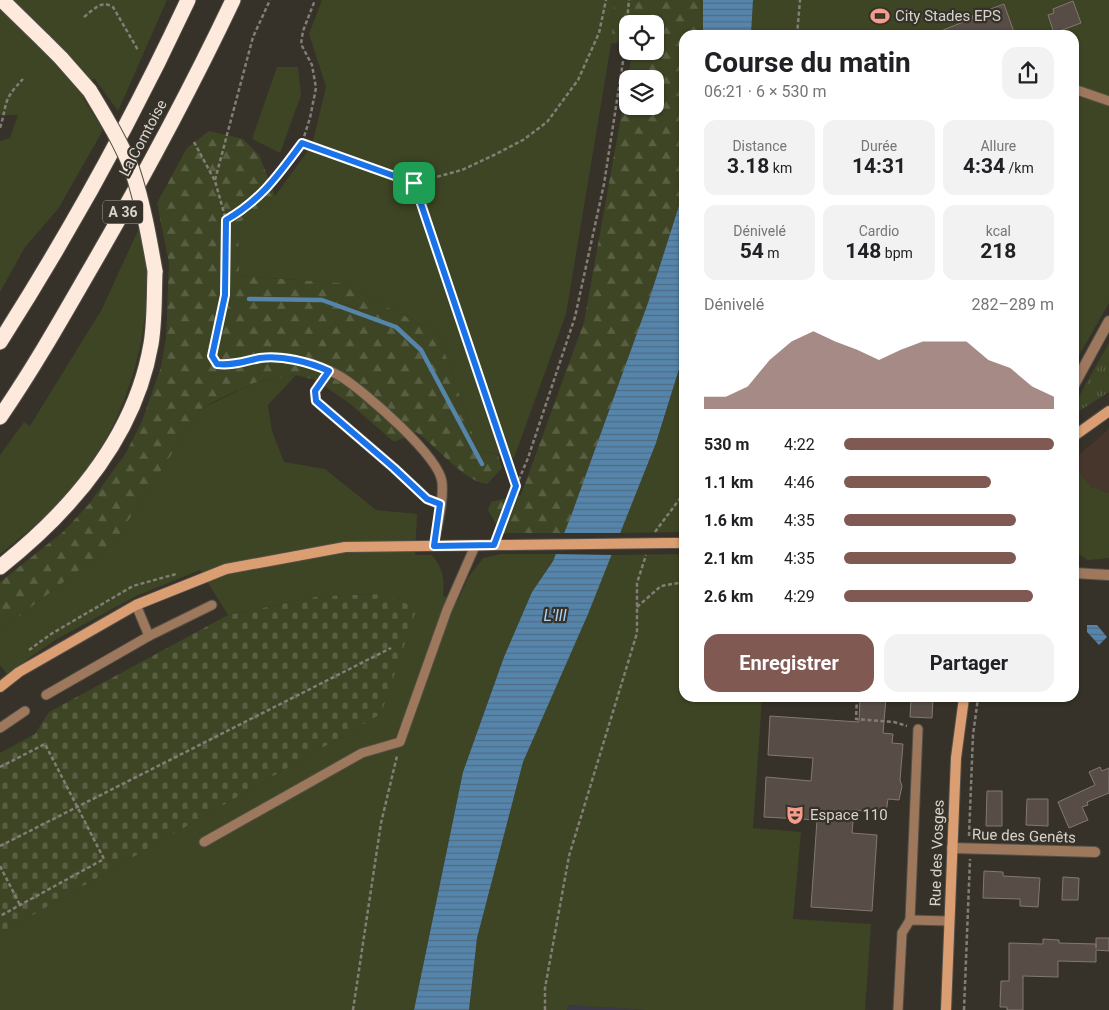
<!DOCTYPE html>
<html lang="fr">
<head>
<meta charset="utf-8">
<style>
  body { margin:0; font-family:Roboto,sans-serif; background:#f2f2f2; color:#202124; height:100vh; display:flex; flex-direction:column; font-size:19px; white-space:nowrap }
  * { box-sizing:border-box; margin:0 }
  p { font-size:16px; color:#757577 }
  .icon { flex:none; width:28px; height:28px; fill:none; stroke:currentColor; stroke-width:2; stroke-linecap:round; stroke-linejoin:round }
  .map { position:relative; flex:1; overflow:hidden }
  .drawer { position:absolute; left:679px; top:30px; width:400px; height:672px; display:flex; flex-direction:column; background:#fff; border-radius:15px; box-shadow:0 1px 4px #0004 }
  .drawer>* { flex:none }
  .fabs { position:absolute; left:619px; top:15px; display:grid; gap:10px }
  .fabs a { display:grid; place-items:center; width:45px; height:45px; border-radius:10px; background:#fff; box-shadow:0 1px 4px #0004; font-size:25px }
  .pin { position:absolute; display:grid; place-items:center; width:42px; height:42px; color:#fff; margin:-21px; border-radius:10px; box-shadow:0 2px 8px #0006 }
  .round { display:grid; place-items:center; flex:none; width:52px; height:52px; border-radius:15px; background:#f2f2f2 }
  .headline { display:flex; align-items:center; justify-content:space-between; height:85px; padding:0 25px }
  h1 { font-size:28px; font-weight:700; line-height:38px }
  .figures { display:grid; grid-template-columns:repeat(3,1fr); gap:8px; height:85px; padding:5px 25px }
  .figures div { display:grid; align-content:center; border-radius:12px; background:#f2f2f2; text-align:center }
  .figures b { font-size:21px; font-weight:700 }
  .figures small { font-size:14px; font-weight:400 }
  .figures p { font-size:14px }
  .chart { height:140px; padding:10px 25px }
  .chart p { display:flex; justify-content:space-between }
  .chart svg { width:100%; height:90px; margin-top:5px; fill:#7f5952; opacity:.7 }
  .action { display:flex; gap:10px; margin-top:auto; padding:10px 25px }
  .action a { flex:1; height:58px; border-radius:15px; background:#7f5952; color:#fff; font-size:20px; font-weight:700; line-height:58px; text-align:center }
  .action a+a { background:#f2f2f2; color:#202124 }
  ul { padding:0 25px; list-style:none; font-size:16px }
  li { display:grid; grid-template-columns:80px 60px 1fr; align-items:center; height:38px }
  li i { height:12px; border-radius:6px; background:#7f5952 }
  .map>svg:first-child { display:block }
  .commercial { fill:#47362c }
  .education { fill:#3a3849 }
  .green { fill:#3e4524 }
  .forest { fill:url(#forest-firs) }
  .cemetery { fill:url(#cemetery-stones) }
  .park { fill:url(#park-tufts) }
  .water { fill:url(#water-rules) }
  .pier { fill:#363229 }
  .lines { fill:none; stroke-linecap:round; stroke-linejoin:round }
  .stream { stroke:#5685ab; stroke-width:4.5 }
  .building { fill:#574d46; stroke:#827870 }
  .lane-casing { stroke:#534f47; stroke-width:11 }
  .street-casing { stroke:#534f47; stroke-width:12 }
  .secondary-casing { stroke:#534f47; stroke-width:12 }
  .highway-casing { stroke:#534f47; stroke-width:17 }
  .path { stroke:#827e76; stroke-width:2.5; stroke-dasharray:4 2.5; stroke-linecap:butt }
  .lane { stroke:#9e785c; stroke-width:9 }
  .street { stroke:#9e785c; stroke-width:10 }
  .secondary { stroke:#da9e72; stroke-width:10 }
  .highway { stroke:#fdeadd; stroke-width:15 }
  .secondary-bridge-casing { stroke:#534f47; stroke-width:12; stroke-linecap:butt }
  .highway-bridge-casing { stroke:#534f47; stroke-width:17; stroke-linecap:butt }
  .secondary-bridge { stroke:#da9e72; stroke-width:10 }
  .highway-bridge { stroke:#fdeadd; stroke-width:15 }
  .route-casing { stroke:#fff; stroke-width:10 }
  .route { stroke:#1a73e8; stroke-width:6 }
  .labels { text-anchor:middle; stroke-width:4.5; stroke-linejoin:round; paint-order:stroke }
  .shield { fill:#363229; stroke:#a6a39c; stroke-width:1 }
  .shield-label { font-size:14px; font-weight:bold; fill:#d6d3cd }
  .poi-label { font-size:15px; fill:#d6d3cd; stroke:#363229; text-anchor:start }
  .street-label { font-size:15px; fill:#d6d3cd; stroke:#363229 }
  .water-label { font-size:16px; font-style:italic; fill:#aad3f5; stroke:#363229 }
</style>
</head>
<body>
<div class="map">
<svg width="1109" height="1010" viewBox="0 0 1109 1010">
  <defs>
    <pattern id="forest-firs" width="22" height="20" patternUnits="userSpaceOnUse" patternTransform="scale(1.25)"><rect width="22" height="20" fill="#3e4524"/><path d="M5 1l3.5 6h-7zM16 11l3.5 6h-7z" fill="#595f43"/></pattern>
    <pattern id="cemetery-stones" width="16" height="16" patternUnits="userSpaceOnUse" patternTransform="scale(1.25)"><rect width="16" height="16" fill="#3e4524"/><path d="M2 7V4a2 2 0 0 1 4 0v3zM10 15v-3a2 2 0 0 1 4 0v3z" fill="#595f43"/></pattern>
    <pattern id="park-tufts" width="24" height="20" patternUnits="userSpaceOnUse" patternTransform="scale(1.25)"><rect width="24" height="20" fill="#3e4524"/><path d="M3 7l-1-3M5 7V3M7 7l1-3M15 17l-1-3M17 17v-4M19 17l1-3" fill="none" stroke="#595f43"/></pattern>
    <pattern id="water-rules" width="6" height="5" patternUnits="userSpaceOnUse" patternTransform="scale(1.25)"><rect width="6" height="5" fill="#5685ab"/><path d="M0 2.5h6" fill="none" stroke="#4e6c85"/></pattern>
  </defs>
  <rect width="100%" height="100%" fill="#363229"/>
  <!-- commercial -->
  <polygon class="commercial" points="1109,429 1109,493 1091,487 1074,466 1074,459"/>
  <!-- education -->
  <polygon class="education" points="568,1005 647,1010 567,1010"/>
  <!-- green -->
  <g class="green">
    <polygon points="0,0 167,0 118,111 94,78 83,98 103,130 58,209 25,247 0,292 0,141 10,138 18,115 0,115"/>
    <polygon points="322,0 615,0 611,44 566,314 514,458 478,450 438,333 340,283 239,276 238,224 275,196 312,145 326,87 309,34"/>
    <polygon points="753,0 1109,0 1109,303 1074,364 1074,35 751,35"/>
    <polygon points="277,67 298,67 301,95 280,153 252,139"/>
    <path d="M140,226C142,240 146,256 147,270C149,343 126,418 82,476C60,506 29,531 0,554V455L24,422L30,426L102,309Z"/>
    <polygon points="684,353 684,532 620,533 656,443"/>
    <path d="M296,375L268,405L272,431L284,462L325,469L376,510L417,514L415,555H432C443,569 445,579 443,596L458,600L468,578L483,558L501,554H557L532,592L504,657L463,772L414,1010H0V934L381,714L382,594L320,596L228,615L200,570L136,596L55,640L7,674L0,665V631L113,544L201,409L254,383Z"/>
    <polygon points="1074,466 1091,487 1109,493 1109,558 1088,560 1074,551"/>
    <polygon points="679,554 679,562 684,562 684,698 762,698 753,828 801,832 793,919 871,924 865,1010 647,1010 568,1005 567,1010 469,1010 477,938 523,762 611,555"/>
  </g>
  <!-- forest -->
  <g class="forest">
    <polygon points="615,0 703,0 703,35 684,35 684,190 649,300 565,533 501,533 488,510 491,502 521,495 584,322 627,83 628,106 655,106 655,79 628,79 632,51 655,51 655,24 628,24 627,40 611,44"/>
    <path d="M209,131L243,139L259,155L275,196L238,224L239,276L340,283L438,333L478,450L498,455L502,468L487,484C464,482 436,445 416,432L394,442L348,402L315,380L296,375L254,383L217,400L201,409L113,544L0,631V582L63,532L89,504L126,453L142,421L161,367L166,339L169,263L157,203L187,148Z"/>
  </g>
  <!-- cemetery -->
  <polygon class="cemetery" points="382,594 417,608 381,714 0,934 0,753 35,734 49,712 228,615 320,596"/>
  <!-- park -->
  <polygon class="park" points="1109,343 1109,392 1076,413 1074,405"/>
  <!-- water -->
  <g class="water">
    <polygon points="703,0 753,0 751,35 703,35"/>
    <polygon points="684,190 684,353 656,443 588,614 523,762 477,938 469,1010 414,1010 463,772 504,657 532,592 553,561 571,516 649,300"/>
    <polygon points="1087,625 1097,625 1107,637 1099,645 1087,632"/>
  </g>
  <!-- pier -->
  <polygon class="pier" points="562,533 623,533 614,555 554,554"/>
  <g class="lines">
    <!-- stream -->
    <polyline class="stream" points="249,299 322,300 396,327 421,350 482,464"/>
  </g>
  <!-- building -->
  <g class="building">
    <polygon points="1073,1 1081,23 1054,33 1048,15 1054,13 1053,9"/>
    <polygon points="1004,4 1015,35 931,35 973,18 972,16"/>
    <polygon points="860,698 886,698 883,733 893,734 892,743 903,744 900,780 902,786 899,800 888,799 886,813 854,810 852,833 877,835 872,911 811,907 817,820 764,817 766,777 811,781 813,758 768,755 770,716 859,722"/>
    <polygon points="911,698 933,698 932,718 910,717"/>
    <polygon points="1100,767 1102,771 1109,768 1109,793 1087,802 1088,805 1082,807 1088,820 1069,828 1058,802 1095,785 1089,772"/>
    <polygon points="987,791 1002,791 1002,826 986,826"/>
    <polygon points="1027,799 1048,799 1048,826 1026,825"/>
    <polygon points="984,871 1003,872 1003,876 1040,878 1038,907 1020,906 1020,899 983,898"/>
    <polygon points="1063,877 1079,878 1078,900 1062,900"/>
    <polygon points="1096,938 1109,938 1109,951 1096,950 1096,962 1058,961 1058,977 1023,976 1023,1010 1007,1010 1007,1007 1000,1007 1001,981 1009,981 1009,943 1043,944 1043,939 1059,940 1059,943 1096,944 1096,948"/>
  </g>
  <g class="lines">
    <!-- lane casing -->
    <g class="lane-casing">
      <g id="lane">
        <polyline points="1074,89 1109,101"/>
        <path d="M308,362C320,367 333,371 343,378C366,393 439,456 442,482C444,502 437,526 434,546"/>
        <polyline points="329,371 315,391 316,401 394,468 427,499 440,504"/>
        <polyline points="136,605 149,636"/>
        <polyline points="46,695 149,636 212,605"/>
        <polyline points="0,728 25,711"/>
        <polyline points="204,842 362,753 400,742 447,610 475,546"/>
        <polyline points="910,920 918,729"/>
        <polyline points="898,1010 902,933 910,920 949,921"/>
      </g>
    </g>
    <!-- street casing -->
    <g class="street-casing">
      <g id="street">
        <polyline points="1074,385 1109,321"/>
        <polyline points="1074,573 1109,575"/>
        <polyline points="952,848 1095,852"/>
      </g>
    </g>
    <!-- secondary casing -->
    <g class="secondary-casing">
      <g id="secondary">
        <polyline points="1074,436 1109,411"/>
        <polyline points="670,543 684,543"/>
        <polyline points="0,687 19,672 136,605 226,569 345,547 501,545"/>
        <polyline points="946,1010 956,758 964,698"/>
      </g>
    </g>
    <!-- highway casing -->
    <g class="highway-casing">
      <g id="highway">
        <polyline points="2,0 44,41"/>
        <polyline points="61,58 90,91"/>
        <path d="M0,342C70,232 133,118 188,0"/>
        <path d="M0,417C31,372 58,325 85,278C138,187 188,95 233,0"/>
        <path d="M0,567C72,510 135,437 151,344C155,320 154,296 155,271"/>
      </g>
    </g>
    <!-- path -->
    <g class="path">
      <path d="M84,17C94,9 101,0 113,7L138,50"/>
      <polyline points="797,35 800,0"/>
      <path d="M0,128C8,102 2,101 23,79"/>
      <polyline points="194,142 215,181 226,220 225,295 212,356 217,364 229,366 262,358 297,361"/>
      <polyline points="302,143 414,183 462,170 494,155 523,140 547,122 578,80 599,33 606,0"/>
      <polyline points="215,180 253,37 270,0"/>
      <polyline points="414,183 515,485"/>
      <polyline points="226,220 246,209 268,189 302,143 310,118 316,88 312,65 301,44 303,31 315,0"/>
      <polyline points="655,532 684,493"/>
      <polyline points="496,534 528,458 575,317 604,184 624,55 629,0"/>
      <polyline points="637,607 661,586 684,582"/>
      <polyline points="29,650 51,634 133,586 176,574"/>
      <polyline points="857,698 856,719 894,722 907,726"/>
      <polyline points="0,767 45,744 104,859 0,916"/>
      <polyline points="969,836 973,735 978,698"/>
      <polyline points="0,846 391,648"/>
      <polyline points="0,866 20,905"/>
      <polyline points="353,1010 381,823 397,756"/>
      <polyline points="545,1010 545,988 569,856 637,633 637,583 646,555"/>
      <polyline points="964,1010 970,859"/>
    </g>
    <!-- lane -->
    <use href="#lane" class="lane"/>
    <!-- street -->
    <use href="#street" class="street"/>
    <!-- secondary -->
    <use href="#secondary" class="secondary"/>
    <!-- highway -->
    <use href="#highway" class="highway"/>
    <!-- secondary-bridge casing -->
    <g class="secondary-bridge-casing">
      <polyline id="secondary-bridge" points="501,545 670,543"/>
    </g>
    <!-- highway-bridge casing -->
    <g class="highway-bridge-casing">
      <g id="highway-bridge">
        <polyline points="44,41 61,58"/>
        <path d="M90,91C105,116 121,142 132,170C143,203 149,237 155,271"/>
      </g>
    </g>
    <!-- secondary-bridge -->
    <use href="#secondary-bridge" class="secondary-bridge"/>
    <!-- highway-bridge -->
    <use href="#highway-bridge" class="highway-bridge"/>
  </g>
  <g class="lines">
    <!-- route casing -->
    <g class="route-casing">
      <path id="route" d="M302,143L414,183L516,486L494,545L434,546L440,504L427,499L394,468L316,401L315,391L329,371C309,362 282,355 260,358C245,361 232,366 217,364L212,356L225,295L226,220C261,200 279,174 302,143Z"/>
    </g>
    <!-- route -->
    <use href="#route" class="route"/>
  </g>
  <!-- icons -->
  <defs>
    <g id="stadium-bare" transform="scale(1.5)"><path d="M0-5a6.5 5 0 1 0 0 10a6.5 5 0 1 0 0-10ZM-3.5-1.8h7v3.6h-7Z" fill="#f49d8b" stroke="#363229" stroke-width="2.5" paint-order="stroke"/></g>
    <g id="theatre-bare" transform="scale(1.5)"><path d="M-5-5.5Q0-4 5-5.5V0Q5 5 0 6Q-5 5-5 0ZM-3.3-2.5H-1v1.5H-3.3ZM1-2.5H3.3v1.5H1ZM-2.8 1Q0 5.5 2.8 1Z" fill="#f49d8b" stroke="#363229" stroke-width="2.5" paint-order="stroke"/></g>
  </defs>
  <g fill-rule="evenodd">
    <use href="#stadium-bare" x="880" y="16"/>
    <use href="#theatre-bare" x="795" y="815"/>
  </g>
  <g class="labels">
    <!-- shield labels -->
    <rect class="shield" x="103" y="200.5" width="40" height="23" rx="4"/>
    <g class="shield-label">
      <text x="123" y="217">A 36</text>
    </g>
    <!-- poi labels -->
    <g class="poi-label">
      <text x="895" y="21">City Stades EPS</text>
      <text x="810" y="820">Espace 110</text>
    </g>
    <!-- street labels -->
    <g class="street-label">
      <text transform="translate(143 138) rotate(-62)" y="5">La Comtoise</text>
      <text transform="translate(1024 836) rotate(2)" y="5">Rue des Genêts</text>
      <text transform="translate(937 853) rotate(-88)" y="5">Rue des Vosges</text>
    </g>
    <!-- water labels -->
    <g class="water-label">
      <text x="555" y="621">L'Ill</text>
    </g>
  </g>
</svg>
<div class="fabs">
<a><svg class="icon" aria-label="locate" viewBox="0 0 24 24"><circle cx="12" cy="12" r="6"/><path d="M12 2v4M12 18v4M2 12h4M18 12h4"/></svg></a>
<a><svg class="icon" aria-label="layers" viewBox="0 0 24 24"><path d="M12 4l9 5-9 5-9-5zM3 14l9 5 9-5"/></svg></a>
</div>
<div class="pin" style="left:414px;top:183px;background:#1e9e55"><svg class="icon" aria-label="arrive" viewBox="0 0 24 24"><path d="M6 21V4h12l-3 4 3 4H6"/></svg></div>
<section class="drawer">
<div class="headline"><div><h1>Course du matin</h1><p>06:21 · 6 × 530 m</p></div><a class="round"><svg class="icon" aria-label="share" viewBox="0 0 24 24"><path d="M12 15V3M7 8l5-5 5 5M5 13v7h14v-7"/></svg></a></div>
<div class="figures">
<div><p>Distance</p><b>3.18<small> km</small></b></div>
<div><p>Durée</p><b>14:31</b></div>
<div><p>Allure</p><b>4:34<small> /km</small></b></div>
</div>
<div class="figures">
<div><p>Dénivelé</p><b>54<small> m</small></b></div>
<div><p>Cardio</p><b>148<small> bpm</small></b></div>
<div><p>kcal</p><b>218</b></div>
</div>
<div class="chart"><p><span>Dénivelé</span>282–289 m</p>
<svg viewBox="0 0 160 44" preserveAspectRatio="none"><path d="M0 44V38L10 38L20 33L30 20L40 11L50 6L60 11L70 15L80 20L90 15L100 11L110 11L120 11L130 20L140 24L150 33L160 38V44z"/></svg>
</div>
<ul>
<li><b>530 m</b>4:22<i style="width:100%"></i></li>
<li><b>1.1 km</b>4:46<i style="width:70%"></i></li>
<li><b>1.6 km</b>4:35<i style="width:82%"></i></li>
<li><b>2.1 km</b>4:35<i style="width:82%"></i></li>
<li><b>2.6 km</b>4:29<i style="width:90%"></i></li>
</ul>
<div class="action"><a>Enregistrer</a><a>Partager</a></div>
</section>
</div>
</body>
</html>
